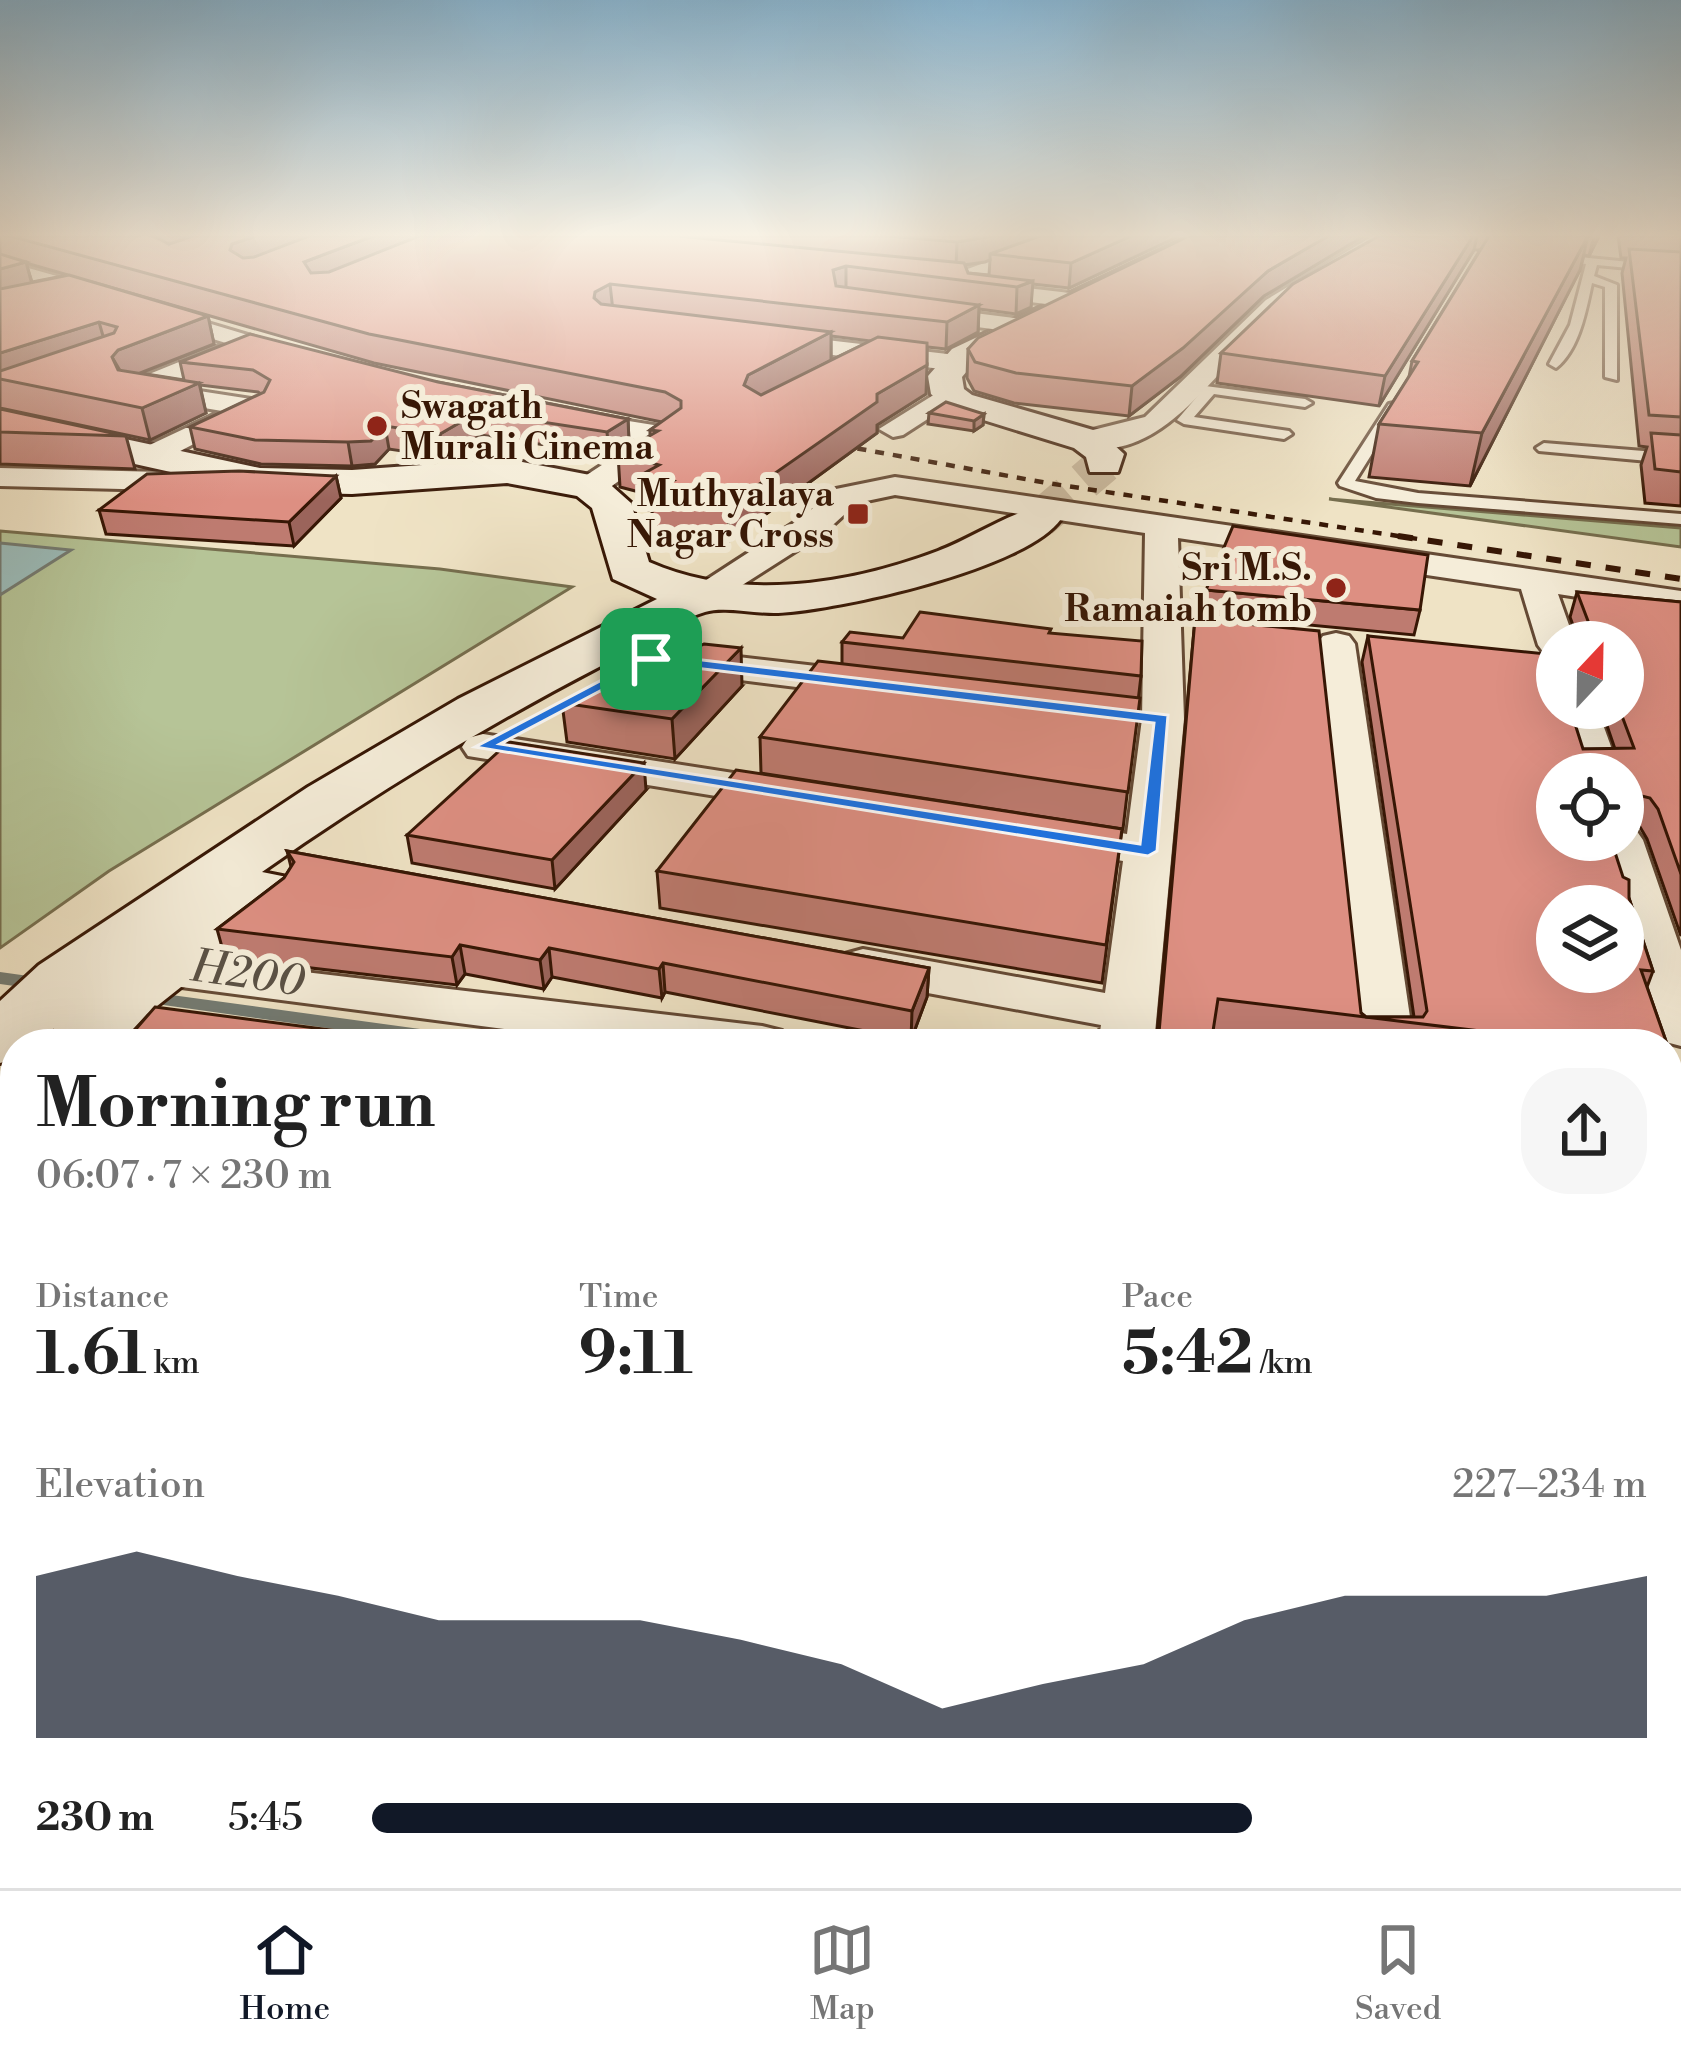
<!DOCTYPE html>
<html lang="en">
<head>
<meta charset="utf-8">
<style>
  body { margin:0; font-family:"Libre Bodoni",serif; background:#f6f6f6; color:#222; height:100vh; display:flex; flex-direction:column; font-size:45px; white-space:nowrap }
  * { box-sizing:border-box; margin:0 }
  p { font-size:39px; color:#767676 }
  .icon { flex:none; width:66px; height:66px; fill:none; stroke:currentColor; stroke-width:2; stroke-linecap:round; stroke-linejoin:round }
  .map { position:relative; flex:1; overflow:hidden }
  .sheet { position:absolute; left:0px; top:1029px; width:1683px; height:861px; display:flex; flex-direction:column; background:#fff; border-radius:48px 48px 0 0; box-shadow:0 12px 48px #0002 }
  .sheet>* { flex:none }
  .needle { width:78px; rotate:22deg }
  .tools { position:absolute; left:1536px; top:621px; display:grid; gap:24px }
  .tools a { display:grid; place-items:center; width:108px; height:108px; border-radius:50%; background:#fff; box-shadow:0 12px 48px #0002; font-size:60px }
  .pin { position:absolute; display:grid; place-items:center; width:102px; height:102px; color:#fff; margin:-51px; border-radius:24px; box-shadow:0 6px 18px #0006 }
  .round { display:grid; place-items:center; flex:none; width:126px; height:126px; border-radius:48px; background:#f6f6f6 }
  .headline { display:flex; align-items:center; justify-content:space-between; height:204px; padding:0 36px }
  h1 { font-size:66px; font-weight:700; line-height:90px }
  .stats { display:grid; grid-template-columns:repeat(3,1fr); gap:18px; height:204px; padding:12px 36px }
  .stats div { display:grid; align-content:center }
  .stats b { font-size:60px; font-weight:700 }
  .stats small { font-size:33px; font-weight:400 }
  .stats p { font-size:33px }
  .chart { height:336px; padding:24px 36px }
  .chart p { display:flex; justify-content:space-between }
  .chart svg { width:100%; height:216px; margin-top:12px; fill:#111827; opacity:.7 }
  ul { padding:0 36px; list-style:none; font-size:39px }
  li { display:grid; grid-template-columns:192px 144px 1fr; align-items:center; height:90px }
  li i { height:30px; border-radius:15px; background:#111827 }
  .tabs { display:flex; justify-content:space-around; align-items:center; height:168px; border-top:3px solid #e0e0e0; background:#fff; font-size:33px; color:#767676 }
  .tabs a { display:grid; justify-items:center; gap:6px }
  .tabs .selected { color:#111827 }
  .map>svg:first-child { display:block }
  .green { fill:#b6c497; stroke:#766e4e; stroke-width:3 }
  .water { fill:#9cbdbb; stroke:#747b72; stroke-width:3 }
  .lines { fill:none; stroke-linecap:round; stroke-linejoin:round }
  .stream { fill:#747b72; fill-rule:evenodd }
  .secondary-tunnel { stroke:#caba9f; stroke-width:38; stroke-dasharray:38 20; stroke-linecap:butt }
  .lane-casing { stroke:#654a35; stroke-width:6 }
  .street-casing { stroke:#654a35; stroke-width:6 }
  .secondary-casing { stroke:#371705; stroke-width:6 }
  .lane { fill:#f5edd9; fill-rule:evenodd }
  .street { fill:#f5edd9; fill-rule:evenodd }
  .secondary { fill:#f5edd9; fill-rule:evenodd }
  .rail-far1 { stroke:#371705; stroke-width:4.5; stroke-dasharray:9 9; stroke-linecap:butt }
  .rail { stroke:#371705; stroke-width:6; stroke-dasharray:15 15; stroke-linecap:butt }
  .wall { fill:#be7b70; stroke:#371705; stroke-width:3; fill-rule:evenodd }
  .shaded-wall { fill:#9b645b; stroke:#371705; stroke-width:3 }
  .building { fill:#dd8f82; stroke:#371705; stroke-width:3; fill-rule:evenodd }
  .route { fill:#1a73e8; stroke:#fff; stroke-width:3; fill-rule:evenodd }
  .poi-dot { fill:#8f2418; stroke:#f5edd9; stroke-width:4.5 }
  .labels { text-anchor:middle; stroke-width:12; stroke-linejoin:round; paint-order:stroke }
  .far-poi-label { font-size:36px; font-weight:bold; fill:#371705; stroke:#f5edd9; text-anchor:end }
  .water-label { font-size:45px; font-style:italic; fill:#5a5145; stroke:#f5edd9 }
</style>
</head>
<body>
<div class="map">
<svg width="1681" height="1888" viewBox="0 0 1681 1888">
  <rect width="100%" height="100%" fill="#efe3c5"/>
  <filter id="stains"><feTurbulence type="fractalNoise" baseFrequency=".00167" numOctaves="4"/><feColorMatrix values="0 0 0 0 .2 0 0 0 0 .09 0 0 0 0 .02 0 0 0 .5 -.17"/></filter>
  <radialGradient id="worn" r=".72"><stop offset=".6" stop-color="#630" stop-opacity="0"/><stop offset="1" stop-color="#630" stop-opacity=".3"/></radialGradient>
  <!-- green -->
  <g class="green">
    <polygon points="1329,499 1681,528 1681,547"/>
    <polygon points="0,531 440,569 572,587 109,871 0,948"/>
  </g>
  <!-- water -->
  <polygon class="water" points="0,543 71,550 0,595"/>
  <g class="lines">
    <!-- stream -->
    <g class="stream">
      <polygon points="0,972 43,978 52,984 43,990 0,984"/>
      <polygon points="142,991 486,1038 496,1044 441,1044 135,1001 133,997 135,993"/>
    </g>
    <!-- secondary-tunnel -->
    <polyline class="secondary-tunnel" points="1040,519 1104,464"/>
    <!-- lane casing -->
    <g class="lane-casing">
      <g id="lane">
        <path d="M1548,254L1681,267V273L1597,265L1594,276L1617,285V380L1605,377V287L1592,283C1586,311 1579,350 1556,368L1549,364L1570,325L1586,264L1544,259Z"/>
        <polygon points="1190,384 1305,399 1312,403 1305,407 1214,394 1194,417 1289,431 1292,434 1284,439 1184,424 1177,420 1201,392 1190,390"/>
        <polygon points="1394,403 1401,407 1355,481 1418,493 1681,514 1681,524 1418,503 1376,498 1340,486 1338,483 1389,404"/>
        <polygon points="1544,443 1681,454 1681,464 1539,451 1536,448"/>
      </g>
    </g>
    <!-- street casing -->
    <g class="street-casing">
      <g id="street">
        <polygon points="1059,236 1088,236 964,284 907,278 896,272 907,266 962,271"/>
        <path d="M1373,236H1397C1367,266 1321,283 1286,307C1224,351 1169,469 1077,446L1073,440L1077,434L1145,417L1266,300Z"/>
        <polygon points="0,260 85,284 88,289 85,294 0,314 0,300 51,288 0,273"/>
        <polygon points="975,282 1070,293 1081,300 1070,307 967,294 967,284"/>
        <polygon points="148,305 311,354 315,359 302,367 250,351 167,386 251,399 265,407 159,462 139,462 134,456 139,450 222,411 127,395 123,389 127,383 226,343 140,317 140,307"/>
        <polygon points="911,305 1021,319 1033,326 1021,333 903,317 899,312"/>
        <polygon points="766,333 956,355 969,363 956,371 757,345 754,340"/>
        <polygon points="948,386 957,388 961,394 957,400 903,435 893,437 879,429"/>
        <polygon points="560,410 666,427 680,436 601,494 579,494 575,487 579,480 640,440 550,424 546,418"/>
        <polygon points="0,468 203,473 218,482 203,491 0,486"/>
        <polygon points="895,477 1681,591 1681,613 1558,594 1575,642 1557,642 1557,656 1544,653 1538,645 1521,589 1178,538 1184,719 1154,1044 1098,1044 1101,1025 863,981 845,976 837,965 845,954 863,949 1105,993 1123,861 1037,846 1030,836 1037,826 1053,822 1127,834 1142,719 1145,533 895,495 857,503 824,533 711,605 685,605 680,597 800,519 836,489"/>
        <polygon points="1336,633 1349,636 1355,644 1414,1044 1358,1044 1317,644 1323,636"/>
        <polygon points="651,647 877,673 891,677 897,685 891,693 877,697 637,667 632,659 637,651"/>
        <polygon points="1557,708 1597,708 1621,774 1577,774"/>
        <polygon points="483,734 791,782 807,786 813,795 807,804 791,808 468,756 462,747 468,738"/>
        <polygon points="1623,827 1636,830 1643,840 1681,950 1681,1046 1662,1041 1654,1029 1623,927 1623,906 1617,906 1597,840 1623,840"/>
        <polygon points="161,955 762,1026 782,1031 790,1044 620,1044 143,982 135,971 143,960"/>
        <polygon points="1668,1077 1681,1079 1681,1113 1668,1115"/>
        <polygon points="0,1231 15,1233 15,1281 0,1279"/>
        <polygon points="0,1574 15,1577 15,1651 0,1648"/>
        <polygon points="1277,1875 1487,1875 1487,1888 1282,1888"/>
      </g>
    </g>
    <!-- secondary casing -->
    <g class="secondary-casing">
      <g id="secondary">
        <polygon points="1190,236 1223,236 974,363 962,377 964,389 972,395 1100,432 1124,454 1118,472 1090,472 1086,457 1074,448 948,409 931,394 928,376 952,349"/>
        <path d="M0,412L260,468L352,470L507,459L590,475L604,479L631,503L649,562C739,602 848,585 938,551C972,538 1005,515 1040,506L1055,510L1061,519C1026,569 839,610 778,613C756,614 724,606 705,612C669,623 633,650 599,667C482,728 370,796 262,872L287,877L296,890L287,903L147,1014L119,1044H43L54,1028L37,1044H15V1059L0,1063V1001L39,965L308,787L458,699L657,599L613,579L592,508L577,496L507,483L352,494L260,492L0,434Z"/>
        <polygon points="15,1083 15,1146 0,1150 0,1087"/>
      </g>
    </g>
    <!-- lane -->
    <use href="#lane" class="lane"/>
    <!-- street -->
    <use href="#street" class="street"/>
    <!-- secondary -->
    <use href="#secondary" class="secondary"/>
    <!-- rail-far1 -->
    <polyline class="rail-far1" points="822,442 1047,483 1418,539"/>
    <!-- rail -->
    <polyline class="rail" points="1398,536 1681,579"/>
  </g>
  <!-- wall -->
  <g class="wall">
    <path d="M0,236H1179L1069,288L1032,284L1031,307L1016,314L979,309L978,332L946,349L927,347L926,394L877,425V433L729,541L653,529L652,511L644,509L643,493L620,487L618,454L650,436V430L662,422L374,363L92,282L208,316L214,344L140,373L184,380L180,362L438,382L628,419L629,442L609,455L481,435L443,457L389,449L375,464L352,466L261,464L195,449L190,427L261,394L258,392L200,385L206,413L150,440L0,408ZM990,260L989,275L968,273L964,265ZM26,263L68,275L32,282ZM831,336L871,341L831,360Z"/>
    <polygon points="1189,236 1364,236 1264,296 1180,377 1129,416 1014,403 974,391 967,378 968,349"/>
    <polygon points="1379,236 1599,236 1589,256 1584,255 1580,270 1470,486 1369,477 1379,424 1409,377 1412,361 1480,250 1474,250 1379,406 1217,383 1221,353"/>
    <polygon points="1618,236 1681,236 1681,506 1645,503 1641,465 1647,447 1639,446 1622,273 1626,258 1621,258"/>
    <polygon points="0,410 126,436 135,469 0,464"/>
    <polygon points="929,413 984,414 983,425 974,431 928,424"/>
    <polygon points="336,476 341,498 294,546 106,534 99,510"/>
    <polygon points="1206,590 1420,610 1414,635 1203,615"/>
    <polygon points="1577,592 1681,602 1681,936 1647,839 1640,827 1624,823 1623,825 1623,774 1557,774 1629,898 1653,971 1647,987 1667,1044 1319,1044 1213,1031 1211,1044 1156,1044 1195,619 1361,1013 1366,1017 1414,1017 1362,662 1368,636 1557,708 1583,749 1615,749 1601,708 1623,708 1623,642 1579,642 1570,617"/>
    <polygon points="1050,633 1141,676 1123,829 761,773 760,737 842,664 842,642"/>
    <polygon points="742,686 675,759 567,742 562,703"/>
    <polygon points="646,790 555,889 412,863 407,835"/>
    <polygon points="1122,829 1102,983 660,908 657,871"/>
    <polygon points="287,851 929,968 927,997 911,1040 665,992 662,998 552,977 544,989 465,974 457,985 225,958 217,929 284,878 291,867"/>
    <polygon points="1668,1154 1681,1157 1681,1432 1668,1429"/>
    <polygon points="15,1173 15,1228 1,1195"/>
    <polygon points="0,1318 15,1319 15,1566 0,1564"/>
    <polygon points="1668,1600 1681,1603 1681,1735 1668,1732"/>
    <polygon points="15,1875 248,1875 241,1888 0,1888"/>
    <polygon points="1490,1875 1668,1875 1681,1888 1488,1888 1491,1883"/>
  </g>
  <!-- shaded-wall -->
  <g class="shaded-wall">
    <polygon points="153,236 212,236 159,259"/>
    <polygon points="256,236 326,236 237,269 230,250 232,244"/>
    <polygon points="373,236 436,236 309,288 304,262"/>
    <polygon points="991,236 1062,236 990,254 990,260 985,262 956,266 957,242"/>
    <polygon points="1131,236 1179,236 1069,288 1071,263"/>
    <polygon points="1328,236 1364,236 1264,296 1180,377 1129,416 1132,386 1268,271"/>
    <polygon points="1473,236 1477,236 1474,250 1379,406 1385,376"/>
    <polygon points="1588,236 1580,270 1470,486 1482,433"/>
    <polygon points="1594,236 1599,236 1589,256"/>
    <polygon points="26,262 33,288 0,296 0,269"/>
    <polygon points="846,266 846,292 833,295 833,270"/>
    <polygon points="1033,281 1031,307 1016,314 1017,287"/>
    <polygon points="610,284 613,311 598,318 594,298 595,292"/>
    <polygon points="979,305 978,332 946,349 947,322"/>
    <polygon points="208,316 214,344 125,379 112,357 118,350"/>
    <polygon points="99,322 107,350 0,379 0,353"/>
    <polygon points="831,332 831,360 749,404 744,385 748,375"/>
    <polygon points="927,365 926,394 877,425 877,433 729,541 728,506 877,394"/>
    <polygon points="199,383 206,413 150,440 142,408"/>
    <polygon points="478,412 481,435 443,457 440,434"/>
    <polygon points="984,414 983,425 974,431 974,421"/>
    <polygon points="628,419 629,442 609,455 607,432"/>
    <polygon points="385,426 389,449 375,464 352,466 348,442"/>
    <polygon points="336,476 341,498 294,546 289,522"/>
    <polygon points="741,648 742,686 675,759 672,719"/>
    <polygon points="644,763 646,790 555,889 552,860"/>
    <polygon points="460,945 465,974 457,985 452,957"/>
    <polygon points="549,948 552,977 544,989 540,960"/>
    <polygon points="663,963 665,992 662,998 659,969"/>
    <polygon points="929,968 927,997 911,1040 912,1011"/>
    <polygon points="52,1875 79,1875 87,1888 44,1888"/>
    <polygon points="193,1875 248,1875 241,1888 159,1887"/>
  </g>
  <!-- building -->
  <g class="building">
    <polygon points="10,236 154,236 169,244 193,236 256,236 232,244 230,250 243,258 254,257 309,236 373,236 304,262 311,273 329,272 419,236 677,236 964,263 968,273 1033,281 1017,287 846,266 833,270 836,286 979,305 947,322 610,284 595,292 594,298 601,304 831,332 748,375 744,385 761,395 878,337 927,343 927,365 877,394 877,402 728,506 651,494 673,481 641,475 659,465 618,454 658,431 650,430 681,408 681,401 665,392 369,334"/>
    <polygon points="889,236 991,236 957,242"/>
    <polygon points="1040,236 1131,236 1071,263 990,254"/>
    <polygon points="1189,236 1328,236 1268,271 1183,348 1132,386 1016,373 975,362 968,349 978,338"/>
    <polygon points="1379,236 1473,236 1385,376 1221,353 1293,284"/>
    <polygon points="1489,236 1588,236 1482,433 1379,424 1418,362 1412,361"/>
    <polygon points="1629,249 1681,252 1681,417 1649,415"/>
    <polygon points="0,254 26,262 0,269"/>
    <polygon points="69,275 208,316 118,350 112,357 118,370 199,383 142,408 0,379 0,371 114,333 117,327 99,322 0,353 0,289"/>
    <polygon points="250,334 438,382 628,419 607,432 478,412 440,434 385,426 371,441 348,442 255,440 190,427 264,392 270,380 253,370 180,362"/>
    <polygon points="946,402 984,414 974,421 929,413"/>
    <polygon points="0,409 126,436 0,432"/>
    <polygon points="1651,433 1681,435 1681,472 1655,469"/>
    <polygon points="239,471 336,476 289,522 99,510 147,474"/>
    <polygon points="1233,526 1428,555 1420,610 1206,590"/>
    <path d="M1577,592L1681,602V874L1658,809L1650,798L1634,794L1628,806H1623V774H1557V840H1611L1623,877L1629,880V898L1653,971L1641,970L1667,1044H1619L1528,1033L1529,1037L1218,999L1211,1044H1158L1195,619L1319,631L1361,1013L1366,1017H1423L1427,1011L1368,636L1557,655V708H1570L1583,749L1634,748L1619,708H1623V642H1596ZM1557,906H1623V972H1557Z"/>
    <polygon points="920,612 1051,629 1049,633 1142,641 1141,676 842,642 850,632 903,638"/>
    <polygon points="704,644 741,648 672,719 562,703 637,676"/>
    <polygon points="818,661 1140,698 1128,792 760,737"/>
    <polygon points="509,742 644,763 552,860 407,835"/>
    <polygon points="736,770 1122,829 1106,945 657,871"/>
    <polygon points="287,851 929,968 912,1011 663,963 659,969 549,948 540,960 460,945 452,957 217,929 284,878 294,862"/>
    <polygon points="155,1007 430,1043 123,1044"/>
    <polygon points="1668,1154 1681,1157 1681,1395 1668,1392"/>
    <polygon points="15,1173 15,1198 1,1195 0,1189"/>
    <polygon points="0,1318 15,1319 15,1525 0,1524"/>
    <polygon points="1668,1600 1681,1603 1681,1698 1668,1694"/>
    <polygon points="0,1655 15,1659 15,1875 52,1875 44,1888 0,1888"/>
    <polygon points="1668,1851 1681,1856 1681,1888 1516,1888 1516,1886 1501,1881 1501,1875 1668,1875"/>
    <polygon points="127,1875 193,1875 159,1887"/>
    <polygon points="348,1875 1345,1875 1345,1888 341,1888"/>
  </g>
  <!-- sky -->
  <linearGradient id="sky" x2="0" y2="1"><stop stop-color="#89b8d6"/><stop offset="0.47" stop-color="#f8f2e5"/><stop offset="1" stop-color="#f8f2e5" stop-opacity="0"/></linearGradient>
  <rect width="1681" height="500" fill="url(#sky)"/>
  <!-- route -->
  <path class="route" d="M651,654L1168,715L1157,851L1148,856L475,747ZM653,663L1154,723L1140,844L500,744Z"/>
  <!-- markers -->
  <g class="poi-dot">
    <circle cx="377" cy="426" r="12"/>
    <rect x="846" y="502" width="24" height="24" rx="6"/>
    <circle cx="1336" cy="588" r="12"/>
  </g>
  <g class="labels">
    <!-- far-poi labels -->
    <g class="far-poi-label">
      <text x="401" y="418" text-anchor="start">Swagath<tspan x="401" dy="41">Murali Cinema</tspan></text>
      <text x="834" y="506">Muthyalaya<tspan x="834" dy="41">Nagar Cross</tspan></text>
      <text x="1312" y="580">Sri M.S.<tspan x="1312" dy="41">Ramaiah tomb</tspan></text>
    </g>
    <!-- water labels -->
    <g class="water-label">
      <text transform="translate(248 972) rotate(8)" y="16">H200</text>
    </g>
  </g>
  <rect width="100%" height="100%" filter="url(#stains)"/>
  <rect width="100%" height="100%" fill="url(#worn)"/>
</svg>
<div class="tools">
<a><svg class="needle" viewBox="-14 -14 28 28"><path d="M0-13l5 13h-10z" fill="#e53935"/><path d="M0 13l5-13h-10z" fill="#767676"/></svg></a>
<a><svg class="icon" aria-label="locate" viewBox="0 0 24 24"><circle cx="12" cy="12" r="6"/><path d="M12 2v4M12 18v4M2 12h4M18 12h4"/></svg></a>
<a><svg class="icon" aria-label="layers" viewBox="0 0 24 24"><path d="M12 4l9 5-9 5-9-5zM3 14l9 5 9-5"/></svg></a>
</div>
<div class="pin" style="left:651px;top:659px;background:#1e9e55"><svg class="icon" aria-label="arrive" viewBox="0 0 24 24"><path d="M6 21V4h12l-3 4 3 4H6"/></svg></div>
<section class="sheet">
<div class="headline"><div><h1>Morning run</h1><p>06:07 · 7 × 230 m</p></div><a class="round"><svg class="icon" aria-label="share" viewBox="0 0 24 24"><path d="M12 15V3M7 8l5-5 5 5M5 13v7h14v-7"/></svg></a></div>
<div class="stats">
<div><p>Distance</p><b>1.61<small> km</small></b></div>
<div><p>Time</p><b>9:11</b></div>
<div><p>Pace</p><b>5:42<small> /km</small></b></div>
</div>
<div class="chart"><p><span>Elevation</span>227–234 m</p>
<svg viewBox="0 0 160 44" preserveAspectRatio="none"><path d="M0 44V11L10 6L20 11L30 15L40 20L50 20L60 20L70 24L80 29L90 38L100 33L110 29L120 20L130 15L140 15L150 15L160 11V44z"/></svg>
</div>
<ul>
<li><b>230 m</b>5:45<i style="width:69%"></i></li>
</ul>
</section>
</div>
<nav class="tabs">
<a class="selected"><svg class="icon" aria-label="home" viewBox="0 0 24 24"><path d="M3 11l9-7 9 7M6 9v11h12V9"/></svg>Home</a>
<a><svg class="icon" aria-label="map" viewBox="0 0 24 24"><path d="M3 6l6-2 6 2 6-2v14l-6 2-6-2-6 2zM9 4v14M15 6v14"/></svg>Map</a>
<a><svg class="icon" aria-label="saved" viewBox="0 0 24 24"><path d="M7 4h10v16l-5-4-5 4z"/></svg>Saved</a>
</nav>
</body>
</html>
